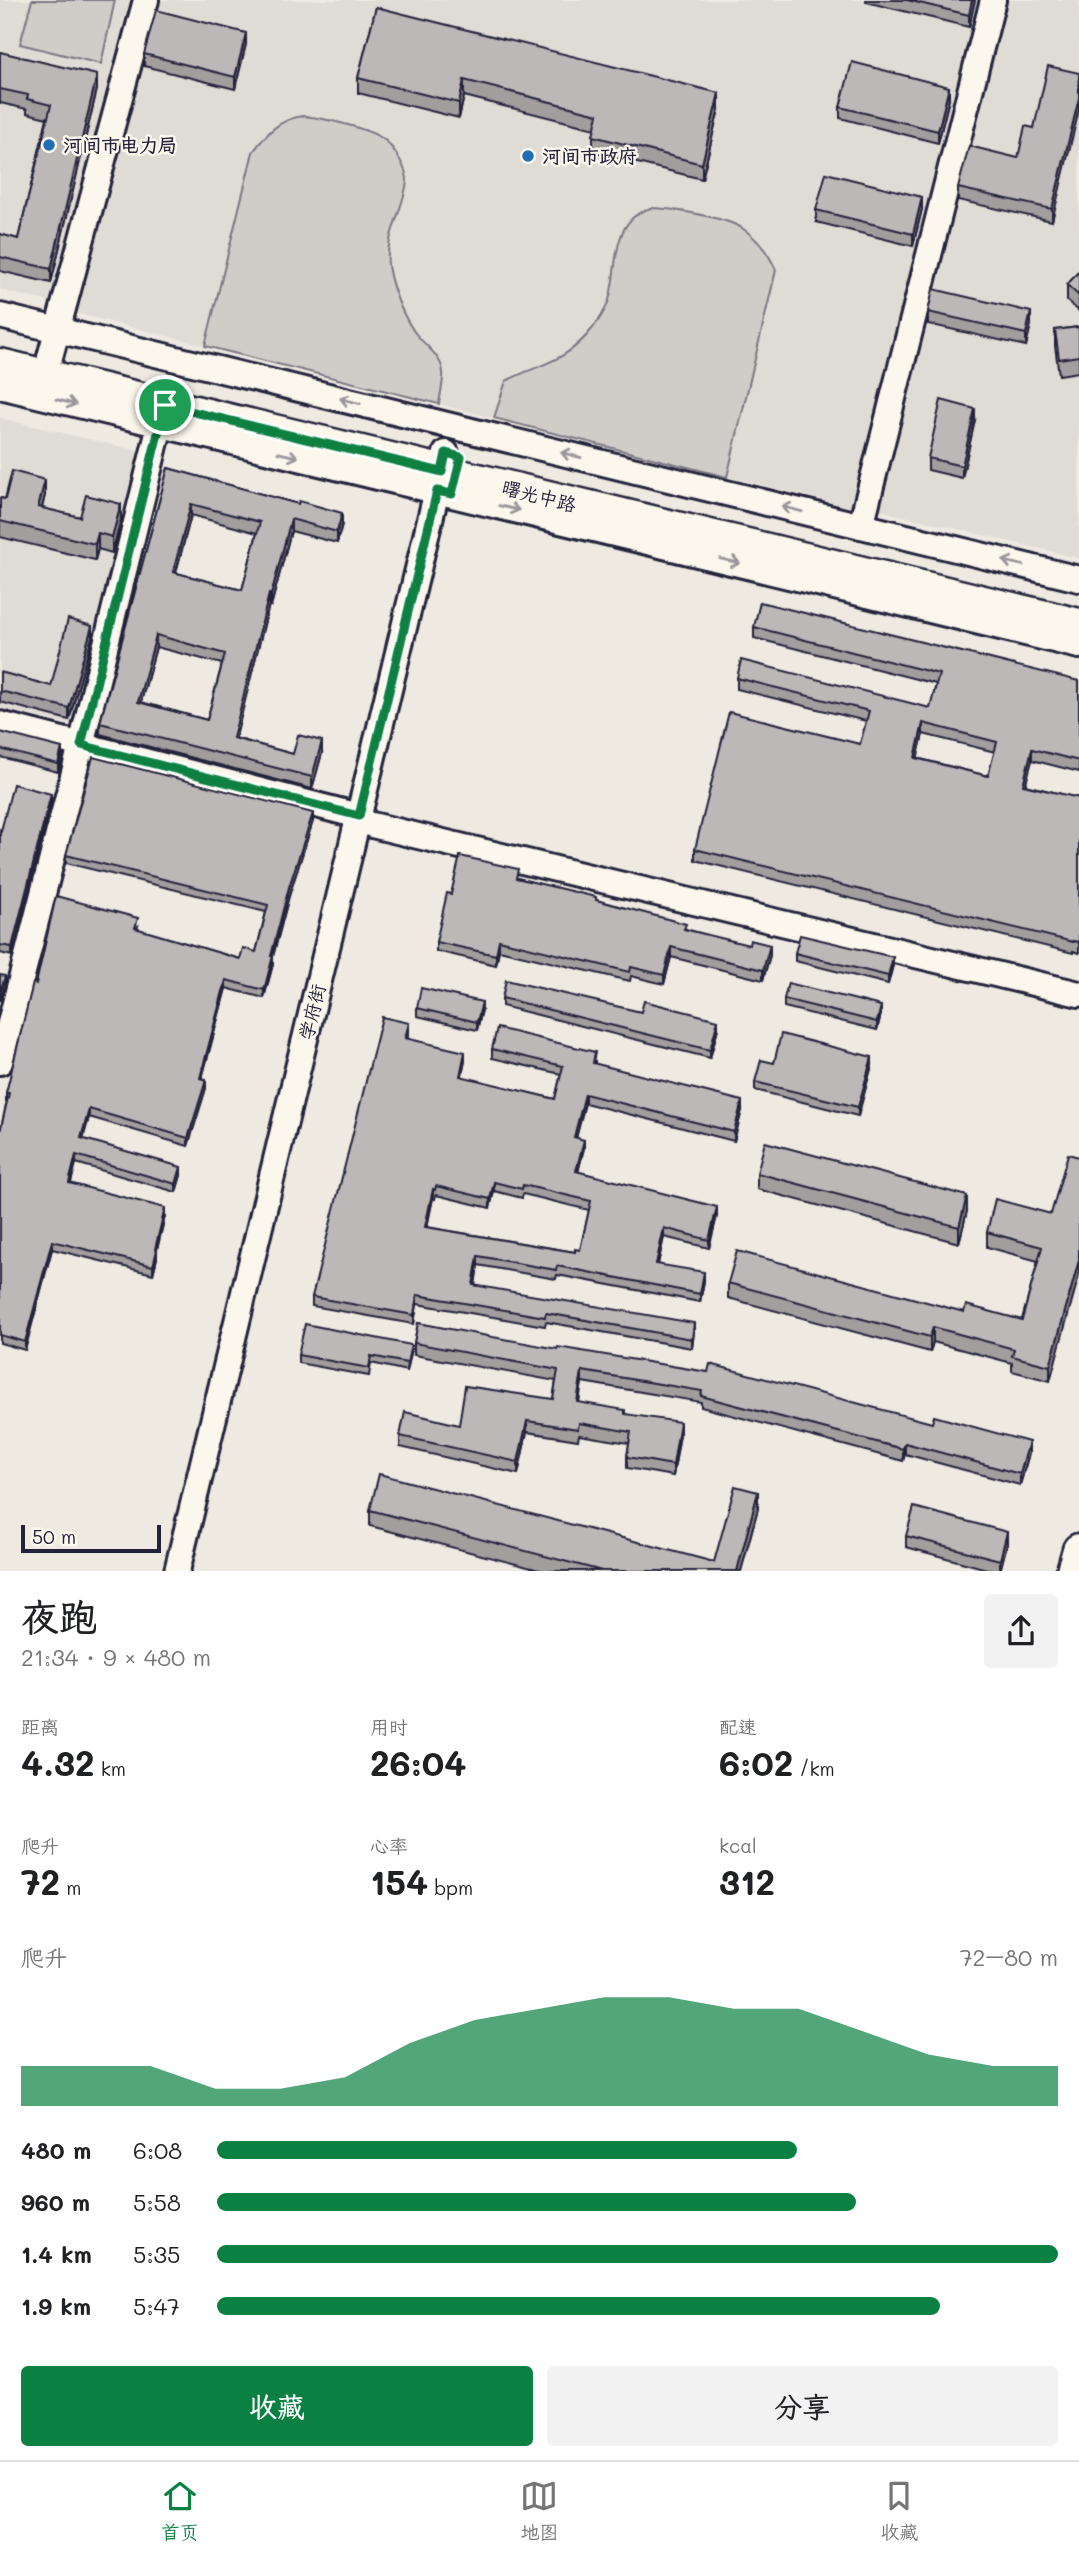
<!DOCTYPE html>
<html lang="zh">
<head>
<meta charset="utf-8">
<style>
  body { margin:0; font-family:Mali,"LXGW WenKai TC",sans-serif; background:#f2f2f2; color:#202124; height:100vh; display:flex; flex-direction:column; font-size:26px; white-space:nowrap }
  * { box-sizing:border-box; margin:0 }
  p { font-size:23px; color:#757577 }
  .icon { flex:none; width:38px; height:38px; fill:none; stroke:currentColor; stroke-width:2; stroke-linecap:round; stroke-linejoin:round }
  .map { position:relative; height:1571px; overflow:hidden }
  .panel { display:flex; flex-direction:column; background:#fff; flex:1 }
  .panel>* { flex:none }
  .scale { position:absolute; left:21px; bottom:18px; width:140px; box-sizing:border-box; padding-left:7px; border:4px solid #22223b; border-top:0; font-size:19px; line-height:24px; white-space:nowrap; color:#22223b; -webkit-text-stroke:5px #fbf7ec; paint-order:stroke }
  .pin { position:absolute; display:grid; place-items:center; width:60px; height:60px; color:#fff; margin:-30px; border:4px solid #fff; border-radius:50%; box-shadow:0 2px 7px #0007 }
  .round { display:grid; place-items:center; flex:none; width:74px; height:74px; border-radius:7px; background:#f2f2f2 }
  .head { display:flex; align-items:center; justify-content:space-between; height:119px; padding:0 21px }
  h1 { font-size:38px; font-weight:800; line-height:52px }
  .stats { display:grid; grid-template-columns:repeat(3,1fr); gap:10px; height:119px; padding:7px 21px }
  .stats div { display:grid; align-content:center }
  .stats b { font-size:35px; font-weight:800 }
  .stats small { font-size:19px; font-weight:400 }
  .stats p { font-size:19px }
  .chart { height:196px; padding:14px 21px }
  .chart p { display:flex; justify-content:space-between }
  .chart svg { width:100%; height:126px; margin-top:7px; fill:#0b8043; opacity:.7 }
  .primary-button { display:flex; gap:14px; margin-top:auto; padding:14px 21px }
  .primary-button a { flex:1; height:80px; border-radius:7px; background:#0b8043; color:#fff; font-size:28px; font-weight:800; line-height:80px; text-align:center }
  .primary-button a+a { background:#f2f2f2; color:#202124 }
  ul { padding:0 21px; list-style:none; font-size:23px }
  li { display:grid; grid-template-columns:112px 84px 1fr; align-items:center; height:52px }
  li i { height:18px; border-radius:9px; background:#0b8043 }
  .dock { display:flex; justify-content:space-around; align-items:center; height:98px; border-top:2px solid #e0e0e0; background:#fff; font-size:19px; color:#757577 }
  .dock a { display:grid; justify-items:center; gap:4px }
  .dock .on { color:#0b8043 }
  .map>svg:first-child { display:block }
  .built { fill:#dfdbd5 }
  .green { fill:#d0cdc9; stroke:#797882; stroke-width:2 }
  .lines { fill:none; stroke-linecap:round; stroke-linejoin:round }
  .minor-casing { stroke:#22223b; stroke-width:30 }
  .major-casing { stroke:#22223b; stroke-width:37 }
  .minor { stroke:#fbf7ec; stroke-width:24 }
  .major { stroke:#fbf7ec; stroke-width:32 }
  .wall { fill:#a29e9e; stroke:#22223b; stroke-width:2; fill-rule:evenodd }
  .shaded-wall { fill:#848181; stroke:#22223b; stroke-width:2 }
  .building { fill:#bcb8b8; stroke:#22223b; stroke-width:2; fill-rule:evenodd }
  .oneway { stroke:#99979c }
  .route-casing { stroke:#fff; stroke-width:14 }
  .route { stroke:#0b8043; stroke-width:9 }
  .poi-dot { fill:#1f6fb2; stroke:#fbf7ec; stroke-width:2.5 }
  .labels { text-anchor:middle; stroke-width:5; stroke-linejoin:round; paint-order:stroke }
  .poi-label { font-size:19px; font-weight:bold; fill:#22223b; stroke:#fbf7ec; text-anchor:start }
  .street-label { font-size:19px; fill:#22223b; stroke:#fbf7ec }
</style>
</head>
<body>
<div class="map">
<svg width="1079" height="1571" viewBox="0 0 1079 1571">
  <rect width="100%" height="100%" fill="#eeeae2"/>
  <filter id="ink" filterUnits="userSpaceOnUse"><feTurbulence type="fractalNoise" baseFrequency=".0143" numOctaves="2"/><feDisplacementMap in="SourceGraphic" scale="14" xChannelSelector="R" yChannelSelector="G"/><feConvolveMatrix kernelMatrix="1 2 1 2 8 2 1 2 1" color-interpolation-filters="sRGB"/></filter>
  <g filter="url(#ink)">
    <!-- built -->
    <g class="built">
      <polygon points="0,0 135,0 58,304 0,290"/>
      <polygon points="154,0 982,0 854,508 75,313"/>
      <polygon points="999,0 1079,0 1079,558 875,509"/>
      <polygon points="0,418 142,452 75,726 0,708"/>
    </g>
    <!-- green -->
    <g class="green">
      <polygon points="32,0 115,0 101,64 20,44"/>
      <path d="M303,116C323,118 375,129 388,143C396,152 407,169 407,181C404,208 385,236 388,265C391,286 401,312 413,330C422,344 441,354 443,372C444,382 440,394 439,404L205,346L253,152C266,134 279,119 303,116Z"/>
      <path d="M651,208C671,208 726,218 742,228C757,238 769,254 776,270L727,477L494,418L506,381C543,362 564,364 593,328C599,320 606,310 609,300C619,267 609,220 651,208Z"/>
    </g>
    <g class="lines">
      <!-- minor casing -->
      <g class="minor-casing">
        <g id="minor">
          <polyline points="0,316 1079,579"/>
          <polyline points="50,357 146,0"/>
          <polyline points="0,386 1079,646"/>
          <polyline points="861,526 993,0"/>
          <polyline points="0,724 359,816"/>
          <polyline points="372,825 1079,994"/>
          <polyline points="0,1062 81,745 164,409"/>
          <polyline points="177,1571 446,453"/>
        </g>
      </g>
      <!-- major casing -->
      <g class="major-casing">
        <g id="major">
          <polyline points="0,365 1079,625"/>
          <polyline points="1073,1571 1079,1550"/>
        </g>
      </g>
      <!-- minor -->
      <use href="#minor" class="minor"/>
      <!-- major -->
      <use href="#major" class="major"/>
    </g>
    <!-- wall -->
    <g class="wall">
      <polygon points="866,0 975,0 969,27 866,2"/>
      <polygon points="376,7 719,109 702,179 593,152 593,136 595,129 464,96 459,118 358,93 358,78"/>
      <polygon points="246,44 235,89 144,66 144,54"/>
      <polygon points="0,52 97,89 51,283 0,271 0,234 18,239 47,118 27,113 27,109 0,103"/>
      <polygon points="1079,73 1052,221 958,200 958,188 1018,158 1034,128"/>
      <polygon points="949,99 938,143 840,118 840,107"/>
      <polygon points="922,209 913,246 816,222 816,210"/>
      <polygon points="1079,271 1079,311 1067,301 1067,285"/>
      <polygon points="928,312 1031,324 1026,346 928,324"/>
      <polygon points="1079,327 1079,372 1059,375 1055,346 1055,330"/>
      <polygon points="975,420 962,478 928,470 928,458"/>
      <path d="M168,468L298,504L342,524L337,543L291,531L271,606L269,605L235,738L293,754L322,753L312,789L100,734V723ZM191,515L257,533L242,590L176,573ZM156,647L222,664L207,720L141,702Z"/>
      <polygon points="45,495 42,508 80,517 121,520 112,553 98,549 95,560 0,537 0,498 5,499"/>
      <path d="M754,627L1079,681V772L1032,760L1025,785L1079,798V953L1073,951V953L695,860V849L860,744L866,721L737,689V678L930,708L936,684L754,638ZM923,734L995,752L988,776L917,758Z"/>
      <polygon points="92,637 69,720 0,702 0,672 51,686"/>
      <polygon points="0,732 62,756 58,772 0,757"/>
      <polygon points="51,802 12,956 0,953 0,830"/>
      <polygon points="313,821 289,896 273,956 273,964 264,998 226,988 202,1078 206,1088 188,1146 89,1117 83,1139 181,1175 176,1192 76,1163 70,1184 165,1216 157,1250 157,1258 153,1274 52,1249 25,1350 0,1343 0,1132 7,1101 6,1101 6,1093 36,984 138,926 137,929 240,959 256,952 266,912 66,863 66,855"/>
      <polygon points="518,878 596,900 686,929 770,955 763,980 671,957 664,984 631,976 630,981 499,950 496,965 436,951 436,942 451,894"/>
      <polygon points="795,953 893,965 888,984 795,961"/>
      <polygon points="502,998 641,1012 718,1028 710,1058 502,1006"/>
      <polygon points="784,999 881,1014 877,1030 784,1007"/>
      <polygon points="417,1008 482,1010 477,1030 417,1016"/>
      <path d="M409,1032L407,1039L465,1061L461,1077L555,1099L561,1074L492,1058V1049L595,1061V1064L742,1110L734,1141L585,1103L576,1138L584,1148L578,1172L717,1216L709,1248L664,1237L658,1264L704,1281L700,1302L557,1275L556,1279L478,1265L475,1286L694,1332L692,1348L546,1322L545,1326L417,1304L414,1324L312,1306V1297ZM494,1191L522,1198L523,1194L589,1210L580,1250L575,1252L427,1227L433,1198L435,1199L436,1195L490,1208Z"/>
      <polygon points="774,1063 872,1065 858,1116 755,1090 755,1082"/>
      <polygon points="757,1173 967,1211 959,1243 757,1189"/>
      <polygon points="1051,1214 1050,1381 1012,1371 1012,1363 933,1342 930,1352 728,1298 728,1283 1022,1320 1038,1261 987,1247 987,1232"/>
      <polygon points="418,1323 1029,1453 1020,1485 905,1454 903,1461 701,1407 701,1402 582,1382 579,1402 625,1414 680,1434 673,1476 627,1468 627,1457 629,1443 579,1435 578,1440 527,1432 518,1474 400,1447 400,1436 459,1425 553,1399 556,1381 414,1355 414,1343"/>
      <polygon points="411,1353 407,1371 371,1363 369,1376 298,1363 298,1355"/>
      <polygon points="758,1508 741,1571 543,1571 370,1526 370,1510 714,1562"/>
      <polygon points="906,1536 1007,1544 1000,1571 994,1571 906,1547"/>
    </g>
    <!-- shaded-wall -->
    <g class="shaded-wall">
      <polygon points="972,0 975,0 969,27 969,15"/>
      <polygon points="246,33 246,44 235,89 235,77"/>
      <polygon points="97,75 97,89 51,283 51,269"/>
      <polygon points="464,80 464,96 459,118 459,103"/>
      <polygon points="949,87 949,99 938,143 938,131"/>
      <polygon points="719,93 719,109 702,179 702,164"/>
      <polygon points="1079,98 1079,110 1052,221 1052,209"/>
      <polygon points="922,197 922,209 913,246 913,234"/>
      <polygon points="1031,312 1031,324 1026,346 1026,334"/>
      <polygon points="975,409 975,420 962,478 962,466"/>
      <polygon points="45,480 45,495 38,523 38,507"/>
      <polygon points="121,504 121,520 112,553 112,537"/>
      <polygon points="191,504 191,515 173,583 173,572"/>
      <polygon points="342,513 342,524 337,543 337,532"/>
      <polygon points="291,519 291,531 271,606 271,595"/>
      <polygon points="98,533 98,549 95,560 95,544"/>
      <polygon points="269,594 269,605 233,749 233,738"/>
      <polygon points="92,626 92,637 69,720 69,708"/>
      <polygon points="156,635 156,647 138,713 138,702"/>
      <polygon points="923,723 923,734 915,769 915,758"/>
      <polygon points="322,741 322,753 312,789 312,777"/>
      <polygon points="62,748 62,756 58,772 58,764"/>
      <polygon points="1032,749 1032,760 1023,795 1023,785"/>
      <polygon points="51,794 51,802 12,956 12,947"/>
      <polygon points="313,813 313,821 289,896 271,964 271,956 289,887"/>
      <polygon points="499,940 499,950 496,965 496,955"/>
      <polygon points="770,945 770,955 763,980 763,970"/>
      <polygon points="671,947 671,957 664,984 664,975"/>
      <polygon points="273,956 273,964 264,998 264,990"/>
      <polygon points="893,957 893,965 888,984 888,976"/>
      <polygon points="5,976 5,984 0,1001 0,993"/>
      <polygon points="226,980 226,988 200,1086 200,1078"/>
      <polygon points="482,1002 482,1010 477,1030 477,1022"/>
      <polygon points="881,1006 881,1014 877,1030 877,1022"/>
      <polygon points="718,1020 718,1028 710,1058 710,1050"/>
      <polygon points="409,1023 409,1032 405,1047 405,1038"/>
      <polygon points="465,1052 465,1061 460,1085 460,1076"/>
      <polygon points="872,1057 872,1065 858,1116 858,1107"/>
      <polygon points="206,1080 206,1088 188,1146 188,1138"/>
      <polygon points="585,1094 585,1103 574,1146 574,1137"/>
      <polygon points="742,1101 742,1110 734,1141 734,1132"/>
      <polygon points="89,1109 89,1117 81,1146 81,1138"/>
      <polygon points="584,1140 584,1148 576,1180 576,1171"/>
      <polygon points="76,1155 76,1163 69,1191 69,1183"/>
      <polygon points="181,1167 181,1175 176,1192 176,1184"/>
      <polygon points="494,1182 494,1191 490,1208 490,1199"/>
      <polygon points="433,1189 433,1198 425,1236 425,1227"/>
      <polygon points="967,1196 967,1211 959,1243 959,1227"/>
      <polygon points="717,1207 717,1216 709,1248 709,1240"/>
      <polygon points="165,1208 165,1216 155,1257 155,1249"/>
      <polygon points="664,1228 664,1237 656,1272 656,1264"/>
      <polygon points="52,1241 52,1249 25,1350 25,1342"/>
      <polygon points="157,1250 157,1258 153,1274 153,1266"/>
      <polygon points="478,1256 478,1265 473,1294 473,1285"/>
      <polygon points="1079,1260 1079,1275 1050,1381 1050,1366"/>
      <polygon points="704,1272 704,1281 700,1302 700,1294"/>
      <polygon points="417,1295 417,1304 414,1324 414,1315"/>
      <polygon points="694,1323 694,1332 692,1348 692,1339"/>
      <polygon points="933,1327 933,1342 930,1352 930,1337"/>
      <polygon points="411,1345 411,1353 407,1371 407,1363"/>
      <polygon points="582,1371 582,1382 577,1413 577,1402"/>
      <polygon points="527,1421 527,1432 518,1474 518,1462"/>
      <polygon points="680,1422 680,1434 673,1476 673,1465"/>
      <polygon points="1029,1442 1029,1453 1020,1485 1020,1474"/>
      <polygon points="905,1443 905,1454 903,1461 903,1449"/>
      <polygon points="758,1492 758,1508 741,1571 737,1571"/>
      <polygon points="1007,1532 1007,1544 1000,1571 1000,1560"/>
    </g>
    <!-- building -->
    <g class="building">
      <polygon points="907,0 972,0 969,15"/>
      <polygon points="376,7 719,93 702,164 593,136 598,114 464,80 459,103 358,78"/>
      <polygon points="156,10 246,33 235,77 144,54"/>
      <polygon points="0,52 97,75 51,269 0,257 0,234 18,239 51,105 27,99 28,95 0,89"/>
      <polygon points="852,62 949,87 938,131 840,107"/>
      <polygon points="1048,66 1079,73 1079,98 1052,209 958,188 969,146 1018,158 1025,126 1034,128"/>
      <polygon points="826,173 922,197 913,234 816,210"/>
      <polygon points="1079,271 1079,296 1067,285"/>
      <polygon points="933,289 1031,312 1026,334 928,312"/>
      <polygon points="1079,327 1079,356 1059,359 1055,330"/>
      <polygon points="941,400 975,409 962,466 928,458"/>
      <path d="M168,468L298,504L299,501L342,513L337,532L291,519L271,595L269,594L233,738L293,754L298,735L322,741L312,777L100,723ZM191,504L260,522L242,590L173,572ZM156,635L225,654L207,720L138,702Z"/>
      <polygon points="12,471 45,480 38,507 80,517 86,495 121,504 112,537 98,533 95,544 0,521 0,498 5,499"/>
      <path d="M760,602L1079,681V761L1032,749L1023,785L1079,798V942L1073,941V942L695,849L729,712L860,744L869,711L737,678L741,660L930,708L939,674L754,627ZM923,723L997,742L988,776L915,758Z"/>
      <polygon points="68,619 92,626 69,708 0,691 0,672 51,686"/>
      <polygon points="0,732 62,748 58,764 0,749"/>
      <polygon points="93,757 313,813 289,887 271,956 273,956 264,990 226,980 200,1078 206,1080 188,1138 89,1109 81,1138 181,1167 176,1184 76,1155 69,1183 165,1208 155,1249 157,1250 153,1266 52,1241 25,1342 0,1335 0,1132 9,1093 6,1093 33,983 36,984 56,896 138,918 135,928 240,959 243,948 256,952 268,905 66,855"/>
      <polygon points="13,784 51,794 12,947 0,945 0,830 1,831"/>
      <polygon points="460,856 518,869 516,878 596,897 596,900 686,924 684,929 749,945 750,940 770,945 763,970 671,947 664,975 631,967 630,972 499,940 496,955 436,942 447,893 451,894"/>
      <polygon points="800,935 893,957 888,976 795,953"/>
      <polygon points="0,975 5,976 0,993"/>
      <polygon points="506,980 641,1012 644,1001 718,1020 710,1050 502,998"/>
      <polygon points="788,983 881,1006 877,1022 784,999"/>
      <polygon points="421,988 482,1002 477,1022 417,1008"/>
      <path d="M382,1017L409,1023L405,1038L465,1052L460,1076L555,1099L563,1066L492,1049L497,1028L595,1052L593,1063L742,1101L734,1132L585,1094L574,1137L584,1140L576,1171L717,1207L709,1240L664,1228L656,1264L704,1272L700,1294L557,1266L556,1270L478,1256L473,1285L694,1323L692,1339L546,1313L545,1317L417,1295L414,1315L312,1297ZM494,1182L522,1189L523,1185L591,1201L580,1250L575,1249V1252L425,1227L433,1189L435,1190L436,1186L490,1199Z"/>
      <polygon points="781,1034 872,1057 858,1107 755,1082 761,1060 774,1063"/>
      <polygon points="765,1142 967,1196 959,1227 757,1173"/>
      <polygon points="1068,1154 1079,1157 1079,1260 1050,1366 1012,1356 1014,1349 933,1327 930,1337 728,1283 737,1251 964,1312 966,1305 1022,1320 1042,1247 987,1232 995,1199 1051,1214"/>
      <polygon points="418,1323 557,1349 558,1347 708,1372 710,1364 932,1423 934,1416 1029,1442 1020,1474 905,1443 903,1449 701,1396 702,1391 582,1371 577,1402 625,1410 625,1414 680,1422 673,1465 627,1457 631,1432 579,1423 578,1429 527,1421 518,1462 400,1436 405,1412 459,1425 465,1386 553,1399 558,1370 414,1343"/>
      <polygon points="305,1324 411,1345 407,1363 371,1356 369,1368 298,1355"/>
      <polygon points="379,1474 714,1562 735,1486 758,1492 737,1571 602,1571 370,1510"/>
      <polygon points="914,1507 1007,1532 1000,1560 906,1536"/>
    </g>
    <!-- one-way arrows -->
    <defs><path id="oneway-shaft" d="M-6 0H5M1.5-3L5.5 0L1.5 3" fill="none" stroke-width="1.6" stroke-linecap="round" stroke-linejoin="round" transform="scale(1.75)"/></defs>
    <g class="oneway">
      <use href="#oneway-shaft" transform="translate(350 401) rotate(-166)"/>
      <use href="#oneway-shaft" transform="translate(66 402) rotate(14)"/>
      <use href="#oneway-shaft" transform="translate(288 455) rotate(13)"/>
      <use href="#oneway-shaft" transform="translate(571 455) rotate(-166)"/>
      <use href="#oneway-shaft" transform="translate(509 508) rotate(13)"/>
      <use href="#oneway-shaft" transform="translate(792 509) rotate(-166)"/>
      <use href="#oneway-shaft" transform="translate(730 561) rotate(13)"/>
      <use href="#oneway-shaft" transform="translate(1013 563) rotate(-167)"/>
    </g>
  </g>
  <g class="lines" filter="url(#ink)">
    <!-- route casing -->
    <g class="route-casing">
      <polygon id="route" points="165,405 442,472 446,453 461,457 452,494 437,491 359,816 81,745"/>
    </g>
    <!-- route -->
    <use href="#route" class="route"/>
  </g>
  <!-- markers -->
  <g class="poi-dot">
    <circle cx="49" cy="145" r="7"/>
    <circle cx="528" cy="156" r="7"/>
  </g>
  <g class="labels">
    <!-- poi labels -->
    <g class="poi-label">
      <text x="63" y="152">河间市电力局</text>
      <text x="542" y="163">河间市政府</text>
    </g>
    <!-- street labels -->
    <g class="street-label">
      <text transform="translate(539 496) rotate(14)" y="7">曙光中路</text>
      <text transform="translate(312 1012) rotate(-76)" y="7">学府街</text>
    </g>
  </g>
</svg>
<div class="scale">50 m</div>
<div class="pin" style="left:165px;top:405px;background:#1e9e55"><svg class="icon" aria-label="arrive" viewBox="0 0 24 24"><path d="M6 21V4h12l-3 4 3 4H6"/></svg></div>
</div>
<section class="panel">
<div class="head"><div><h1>夜跑</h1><p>21:34 · 9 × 480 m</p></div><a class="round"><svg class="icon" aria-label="share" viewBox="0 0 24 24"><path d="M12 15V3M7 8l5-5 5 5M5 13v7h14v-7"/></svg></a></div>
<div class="stats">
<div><p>距离</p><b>4.32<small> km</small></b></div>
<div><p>用时</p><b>26:04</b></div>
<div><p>配速</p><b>6:02<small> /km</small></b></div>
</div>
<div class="stats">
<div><p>爬升</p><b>72<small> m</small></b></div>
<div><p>心率</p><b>154<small> bpm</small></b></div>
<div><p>kcal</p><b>312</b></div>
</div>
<div class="chart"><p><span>爬升</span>72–80 m</p>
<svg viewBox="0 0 160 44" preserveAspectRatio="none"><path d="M0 44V30L10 30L20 30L30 38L40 38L50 34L60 22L70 14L80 10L90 6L100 6L110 10L120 10L130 18L140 26L150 30L160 30V44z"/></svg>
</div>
<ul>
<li><b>480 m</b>6:08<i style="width:69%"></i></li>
<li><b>960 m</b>5:58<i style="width:76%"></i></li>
<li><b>1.4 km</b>5:35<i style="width:100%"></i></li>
<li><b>1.9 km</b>5:47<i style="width:86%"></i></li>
</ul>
<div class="primary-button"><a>收藏</a><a>分享</a></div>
</section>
<nav class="dock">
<a class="on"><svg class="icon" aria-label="home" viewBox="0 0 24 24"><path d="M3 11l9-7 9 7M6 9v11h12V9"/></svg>首页</a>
<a><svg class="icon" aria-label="map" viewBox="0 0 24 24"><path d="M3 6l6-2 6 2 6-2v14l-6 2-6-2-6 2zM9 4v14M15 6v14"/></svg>地图</a>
<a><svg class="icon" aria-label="saved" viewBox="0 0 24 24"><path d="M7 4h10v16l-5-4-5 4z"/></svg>收藏</a>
</nav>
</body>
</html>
